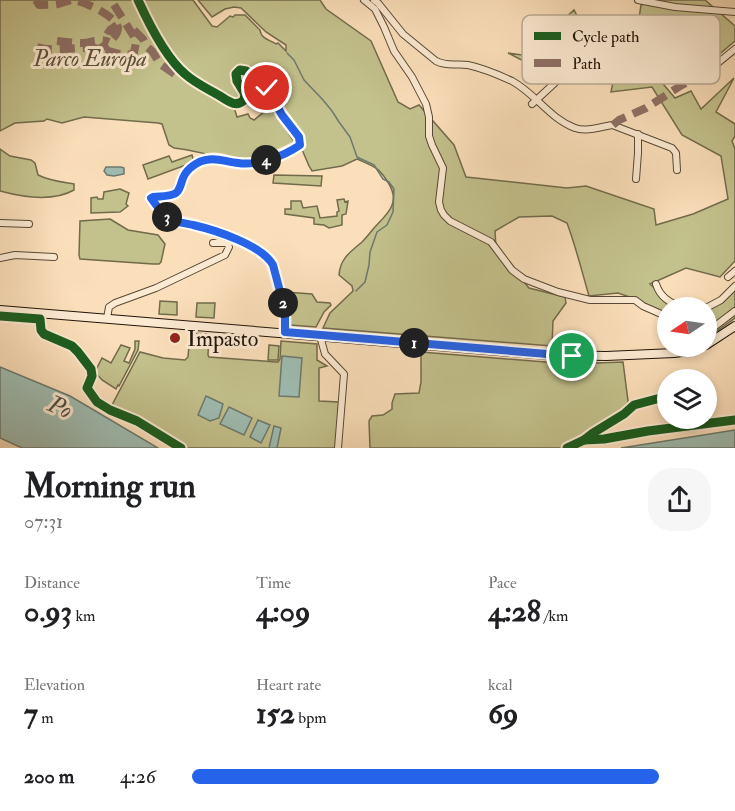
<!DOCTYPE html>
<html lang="en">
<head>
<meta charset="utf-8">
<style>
  body { margin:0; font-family:"IM FELL Double Pica",serif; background:#f6f6f6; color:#202124; height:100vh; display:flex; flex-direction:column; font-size:22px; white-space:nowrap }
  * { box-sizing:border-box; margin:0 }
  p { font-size:20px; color:#757577 }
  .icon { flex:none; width:33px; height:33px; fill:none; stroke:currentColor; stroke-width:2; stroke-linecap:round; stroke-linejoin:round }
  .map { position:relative; height:448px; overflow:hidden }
  .sheet { display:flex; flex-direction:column; background:#fff; flex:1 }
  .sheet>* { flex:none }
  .needle { width:39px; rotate:257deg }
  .buttons { position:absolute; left:657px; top:297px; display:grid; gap:12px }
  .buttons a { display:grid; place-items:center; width:60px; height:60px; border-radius:50%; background:#fff; box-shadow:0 3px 9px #0003; font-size:30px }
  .pin { position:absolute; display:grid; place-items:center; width:51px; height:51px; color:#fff; margin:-26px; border:3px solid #fff; border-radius:50%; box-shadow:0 2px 6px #0007 }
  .km { position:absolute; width:30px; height:30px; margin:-15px; border-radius:50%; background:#222; color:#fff; font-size:16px; line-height:30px; text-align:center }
  .round { display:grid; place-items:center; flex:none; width:63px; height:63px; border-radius:24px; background:#f6f6f6 }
  .headline { display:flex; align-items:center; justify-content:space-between; height:102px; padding:0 24px }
  h1 { font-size:33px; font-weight:700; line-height:45px }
  .stats { display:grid; grid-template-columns:repeat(3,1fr); gap:9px; height:102px; padding:6px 24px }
  .stats div { display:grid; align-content:center }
  .stats b { font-size:30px; font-weight:700 }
  .stats small { font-size:16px; font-weight:400 }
  .stats p { font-size:16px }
  ul { padding:0 24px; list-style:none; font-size:20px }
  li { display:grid; grid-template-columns:96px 72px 1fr; align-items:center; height:45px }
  li i { height:15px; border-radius:8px; background:#2563eb }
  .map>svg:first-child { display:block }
  .green { fill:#c3c18c; stroke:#726b4b; stroke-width:1.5 }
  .water { fill:#9fbcb1; stroke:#6c796e; stroke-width:1.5 }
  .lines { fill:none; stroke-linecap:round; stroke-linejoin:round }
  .stream { stroke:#6c796e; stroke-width:1.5 }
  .street-casing { stroke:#574836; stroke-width:8 }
  .secondary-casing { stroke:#20150a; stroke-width:10 }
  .street { stroke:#fcead2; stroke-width:6 }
  .secondary { stroke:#fcead2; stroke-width:8 }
  .quiet { stroke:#8d6e63; stroke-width:8; stroke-dasharray:15 8; stroke-linecap:butt }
  .cycleway-casing { stroke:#fcead2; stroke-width:13 }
  .cycleway { stroke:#1b5e20; stroke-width:9 }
  .route-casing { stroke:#fff; stroke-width:12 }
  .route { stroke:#2563eb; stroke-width:8 }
  .poi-dot { fill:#8f2418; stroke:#fcead2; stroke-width:2 }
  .labels { text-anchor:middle; stroke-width:6; stroke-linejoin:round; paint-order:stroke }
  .park-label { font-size:22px; font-style:italic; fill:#595138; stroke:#fcead2 }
  .poi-label { font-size:22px; fill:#20150a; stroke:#fcead2; text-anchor:start }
  .water-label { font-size:24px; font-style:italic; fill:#4c4f44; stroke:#fcead2 }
  .key { fill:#fcead2; stroke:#baaa96; stroke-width:1.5 }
  .key-label { font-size:16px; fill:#20150a }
</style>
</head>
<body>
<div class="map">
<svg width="735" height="448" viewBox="0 0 735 448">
  <rect width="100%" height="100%" fill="#fbdfba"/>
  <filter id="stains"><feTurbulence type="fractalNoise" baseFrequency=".00333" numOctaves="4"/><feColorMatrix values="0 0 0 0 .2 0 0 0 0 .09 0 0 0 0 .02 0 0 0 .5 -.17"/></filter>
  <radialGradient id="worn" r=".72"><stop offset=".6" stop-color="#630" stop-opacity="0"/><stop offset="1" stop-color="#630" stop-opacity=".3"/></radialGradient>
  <!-- green -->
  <g class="green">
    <path d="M0,0H193L212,26L217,27L230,16L233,17L235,15H245L260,30C261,39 270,40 276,44L278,43L286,51V45L266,32L241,8L234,7L225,9L212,17L198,0H320L326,9L371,41L398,102L410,109L419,105L454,145L466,177L567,188L586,186L654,209L656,225L693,214L728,199L721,156L682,135L652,87L611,92L619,53L605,50L582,65L548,74L508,53L543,58L548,52L544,37L574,10L582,25L609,27L638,25L641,5L652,0H705L735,26V41L704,67L706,33L677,49L653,72L675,98L691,91L701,109L734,78L716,112L735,124V136L732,141L735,149V261L720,277L686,268L650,284L675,307L668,308L667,319L641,301L618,293L589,296C582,272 576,247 567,223L552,216L519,217L495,231L496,248L529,288L565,297L566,303L553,321L552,346L323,328L330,313L353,291L352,286L339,275C340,259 350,252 362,242C366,238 370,233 374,228C386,215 401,204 389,184C379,167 375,167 357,159L342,166L312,171L309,166L298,140L260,78L241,65L232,73C233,82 241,88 242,97L240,100H234L232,101L237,117L248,114L250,118L254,120L270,107L272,108L293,140L295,144L294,146C284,151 273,156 263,158C233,164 203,151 174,148L169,145L162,124L158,123L84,117L62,123L47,119L44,121L15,123L0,131Z"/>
    <path d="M0,149L10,156L31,160L35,163L38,175C50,181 62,182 74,184V190C53,202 22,197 0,191Z"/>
    <polygon points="192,155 194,162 148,179 143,165 169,156 172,162"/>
    <polygon points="274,175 322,176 321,186 273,183"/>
    <polygon points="120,189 129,193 126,204 128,206 120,212 91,213 91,198 97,197 98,199 103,199 104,192"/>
    <polygon points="344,199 345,202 348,201 346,214 342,215 342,225 329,228 324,225 314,224 314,218 285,214 285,209 291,209 291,201 301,201 303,208 317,206 320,218 337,216 337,212 339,211 337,200"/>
    <polygon points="110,219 128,230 158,235 165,244 161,262 159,264 153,264 80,259 79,255 80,221"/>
    <polygon points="735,290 735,318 707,338 706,310 711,309"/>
    <polygon points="285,292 312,294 317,302 330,303 331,305 324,312 316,327 290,325 288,324 283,295"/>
    <polygon points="160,301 177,302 177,315 159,314"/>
    <polygon points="197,303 215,303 214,318 196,317"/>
    <polygon points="190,333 209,334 208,355 209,357 276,362 278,362 280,359 281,341 317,344 317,360 327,366 319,368 319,401 339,402 336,448 185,448 137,419 114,409 112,405 140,352 163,358 185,360 188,357"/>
    <polygon points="135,341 139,341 138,350 119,386 118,385 116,389 102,380 95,372 102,358 111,363 121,345 130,348 124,361 129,363 135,349"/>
    <polygon points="269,345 279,346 278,360 268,360"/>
    <path d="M421,352L570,364L623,362L628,401C628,405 628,407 626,410C620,419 572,443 560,448H370L369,421L372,416L383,415L392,409V403L395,394L419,393L421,382Z"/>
  </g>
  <!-- water -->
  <g class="water">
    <polygon points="106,167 121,167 124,168 124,174 114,176 107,175 104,171"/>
    <polygon points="282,356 302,358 299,397 279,396"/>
    <polygon points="0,367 70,396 158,448 22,448 0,438"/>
    <polygon points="206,396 223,404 219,418 210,421 198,415"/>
    <polygon points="229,407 252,418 244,435 220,424"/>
    <polygon points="258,420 270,425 261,443 250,437"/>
    <polygon points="274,426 281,428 277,448 269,448"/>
    <polygon points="735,430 735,448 621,448"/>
  </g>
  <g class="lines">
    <!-- stream -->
    <polyline class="stream" points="287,53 294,60 304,80 323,100 332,111 339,122 350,137 357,157 374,165 383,179 389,182 394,189 393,212 387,225 377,232 370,252 369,265 365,282 356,291"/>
    <!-- street casing -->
    <g class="street-casing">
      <g id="street">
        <path d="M138,0C148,22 166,58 185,74C195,83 208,89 220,96C228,101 236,108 244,100L245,94L237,81L236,74L240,70L246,71L267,88L282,115L299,137L300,145L297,147C281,155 262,164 244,164C230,164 215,155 202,161C196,164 187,170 184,176C181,181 181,189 176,193C170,197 160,196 153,197L151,198L161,211L170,219L192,224L240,241L256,249L271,261L285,310V332"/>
        <polyline points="364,0 375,9 384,27 394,51 412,77 426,104 429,117 429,136 432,145 443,168 439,202 441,210 444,215 450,221 491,242 512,270 524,279 558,292 590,300 635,300 643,306 668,317"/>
        <path d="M374,0L378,3L403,34L436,61C447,67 457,63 468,65C482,68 499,75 512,81C536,94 549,118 575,128C586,132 600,127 612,125L615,126L672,148L676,153L677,170"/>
        <polyline points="638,0 675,7 735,12"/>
        <polyline points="708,71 735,49"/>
        <polyline points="532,104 559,79 581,68"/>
        <polyline points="636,179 638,153 638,134"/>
        <polyline points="0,223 29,224"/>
        <polyline points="0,258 15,255 54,257"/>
        <polyline points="728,277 735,271"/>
        <path d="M656,284C660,297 669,302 682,308"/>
        <polyline points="706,308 721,300 735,286"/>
        <polyline points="39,313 42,332 47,336 72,346 91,369"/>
        <polyline points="107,318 109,307 115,303 156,288 225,255 229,247 227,243 213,243"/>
        <polyline points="706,333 735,311"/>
        <polyline points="320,336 325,354 344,374 338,448"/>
      </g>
    </g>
    <!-- secondary casing -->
    <g class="secondary-casing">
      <g id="secondary">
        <polyline points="0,310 547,355 606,356 674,353 689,351 703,346"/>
        <polyline points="706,345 735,326"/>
      </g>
    </g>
    <!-- street -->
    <use href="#street" class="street"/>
    <!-- secondary -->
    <use href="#secondary" class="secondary"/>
    <!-- quiet -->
    <g class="quiet">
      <path d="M36,0L39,5C45,5 51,5 58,4C62,3 67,1 71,0C82,0 117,16 118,28C118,37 106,44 100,49"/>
      <polyline points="106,29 109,31 117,25"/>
      <polyline points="134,30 143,39 146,46 152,51 160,64 179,77"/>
      <path d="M57,41C66,42 75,43 83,43C93,42 100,38 109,42"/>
      <path d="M37,47C57,53 80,45 101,49C112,51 123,58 134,53L136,42L133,35L111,0"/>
      <polyline points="613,125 619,120 646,108 682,85 708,71"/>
    </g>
    <!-- cycleway casing -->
    <g class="cycleway-casing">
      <g id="cycleway">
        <path d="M138,0C148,22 166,58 185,74C195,83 208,89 220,96C228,101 236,108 244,100L245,94L237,81L236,74L240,70L246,71L267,88L282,115L299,137L300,145L297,147C281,155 262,164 244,164C230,164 215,155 202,161C196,164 187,170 184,176C181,181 181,189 176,193C170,197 160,196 153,197L151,198L161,211L170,219L192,224L240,241L256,249L271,261L285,310V332"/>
        <polyline points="0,316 40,319 41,330 44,334 72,346 78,352 91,369 92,376 87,388 97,402 110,410 137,421 181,448"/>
        <polyline points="584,440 604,439 648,431 735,420"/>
        <polyline points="567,448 584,440 593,433 624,414 634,405 668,396"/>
      </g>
    </g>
    <!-- cycleway -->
    <use href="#cycleway" class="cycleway"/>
  </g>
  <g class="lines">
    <!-- route casing -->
    <g class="route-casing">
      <path id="route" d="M267,88L282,115L299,137L300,145C284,156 258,166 238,163C227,162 216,157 206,160C198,161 187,169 184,176C181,181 181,189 176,193C170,197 160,196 153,197L151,198C156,205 162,214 170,219C177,223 186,223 193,225C215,230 262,245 273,265L285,310V332L572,356"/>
    </g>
    <!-- route -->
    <use href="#route" class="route"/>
  </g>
  <!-- markers -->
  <circle class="poi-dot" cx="175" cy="338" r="6"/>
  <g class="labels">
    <!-- park labels -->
    <g class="park-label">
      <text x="90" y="66">Parco Europa</text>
    </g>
    <!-- poi labels -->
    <g class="poi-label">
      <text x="187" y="346">Impasto</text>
    </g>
    <!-- water labels -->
    <g class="water-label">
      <text transform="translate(60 407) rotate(24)" y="8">Po</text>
    </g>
  </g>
  <!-- legend -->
  <rect x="522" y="15" width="198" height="69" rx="9" class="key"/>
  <rect x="534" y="32" width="27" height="8" fill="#1b5e20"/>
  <rect x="534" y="59" width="27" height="8" fill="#8d6e63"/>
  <g class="key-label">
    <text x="572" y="42">Cycle path</text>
    <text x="572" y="69">Path</text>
  </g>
  <rect width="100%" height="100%" filter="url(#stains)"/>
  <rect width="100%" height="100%" fill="url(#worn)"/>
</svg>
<div class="buttons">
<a><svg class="needle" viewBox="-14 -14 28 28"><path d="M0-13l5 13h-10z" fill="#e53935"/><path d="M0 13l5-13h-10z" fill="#757577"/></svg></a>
<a><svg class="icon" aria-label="layers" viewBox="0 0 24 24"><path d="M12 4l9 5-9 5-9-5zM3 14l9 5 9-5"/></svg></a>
</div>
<div class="pin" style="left:572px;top:356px;background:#1e9e55"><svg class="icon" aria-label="arrive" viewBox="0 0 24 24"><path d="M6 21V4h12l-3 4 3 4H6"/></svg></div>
<div class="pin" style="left:267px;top:88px;background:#d93025"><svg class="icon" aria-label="check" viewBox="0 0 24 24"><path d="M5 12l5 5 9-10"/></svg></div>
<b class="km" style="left:414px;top:343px">1</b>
<b class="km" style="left:283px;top:303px">2</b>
<b class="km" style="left:167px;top:217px">3</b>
<b class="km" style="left:266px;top:160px">4</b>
</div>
<section class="sheet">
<div class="headline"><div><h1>Morning run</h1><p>07:31</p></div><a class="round"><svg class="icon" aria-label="share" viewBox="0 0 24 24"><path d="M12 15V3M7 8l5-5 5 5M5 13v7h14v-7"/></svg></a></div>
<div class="stats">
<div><p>Distance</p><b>0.93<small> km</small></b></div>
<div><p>Time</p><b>4:09</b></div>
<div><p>Pace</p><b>4:28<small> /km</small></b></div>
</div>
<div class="stats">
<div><p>Elevation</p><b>7<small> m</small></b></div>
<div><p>Heart rate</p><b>152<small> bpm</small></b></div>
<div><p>kcal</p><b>69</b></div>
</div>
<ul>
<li><b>200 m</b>4:26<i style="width:90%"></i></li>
</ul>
</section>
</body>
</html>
